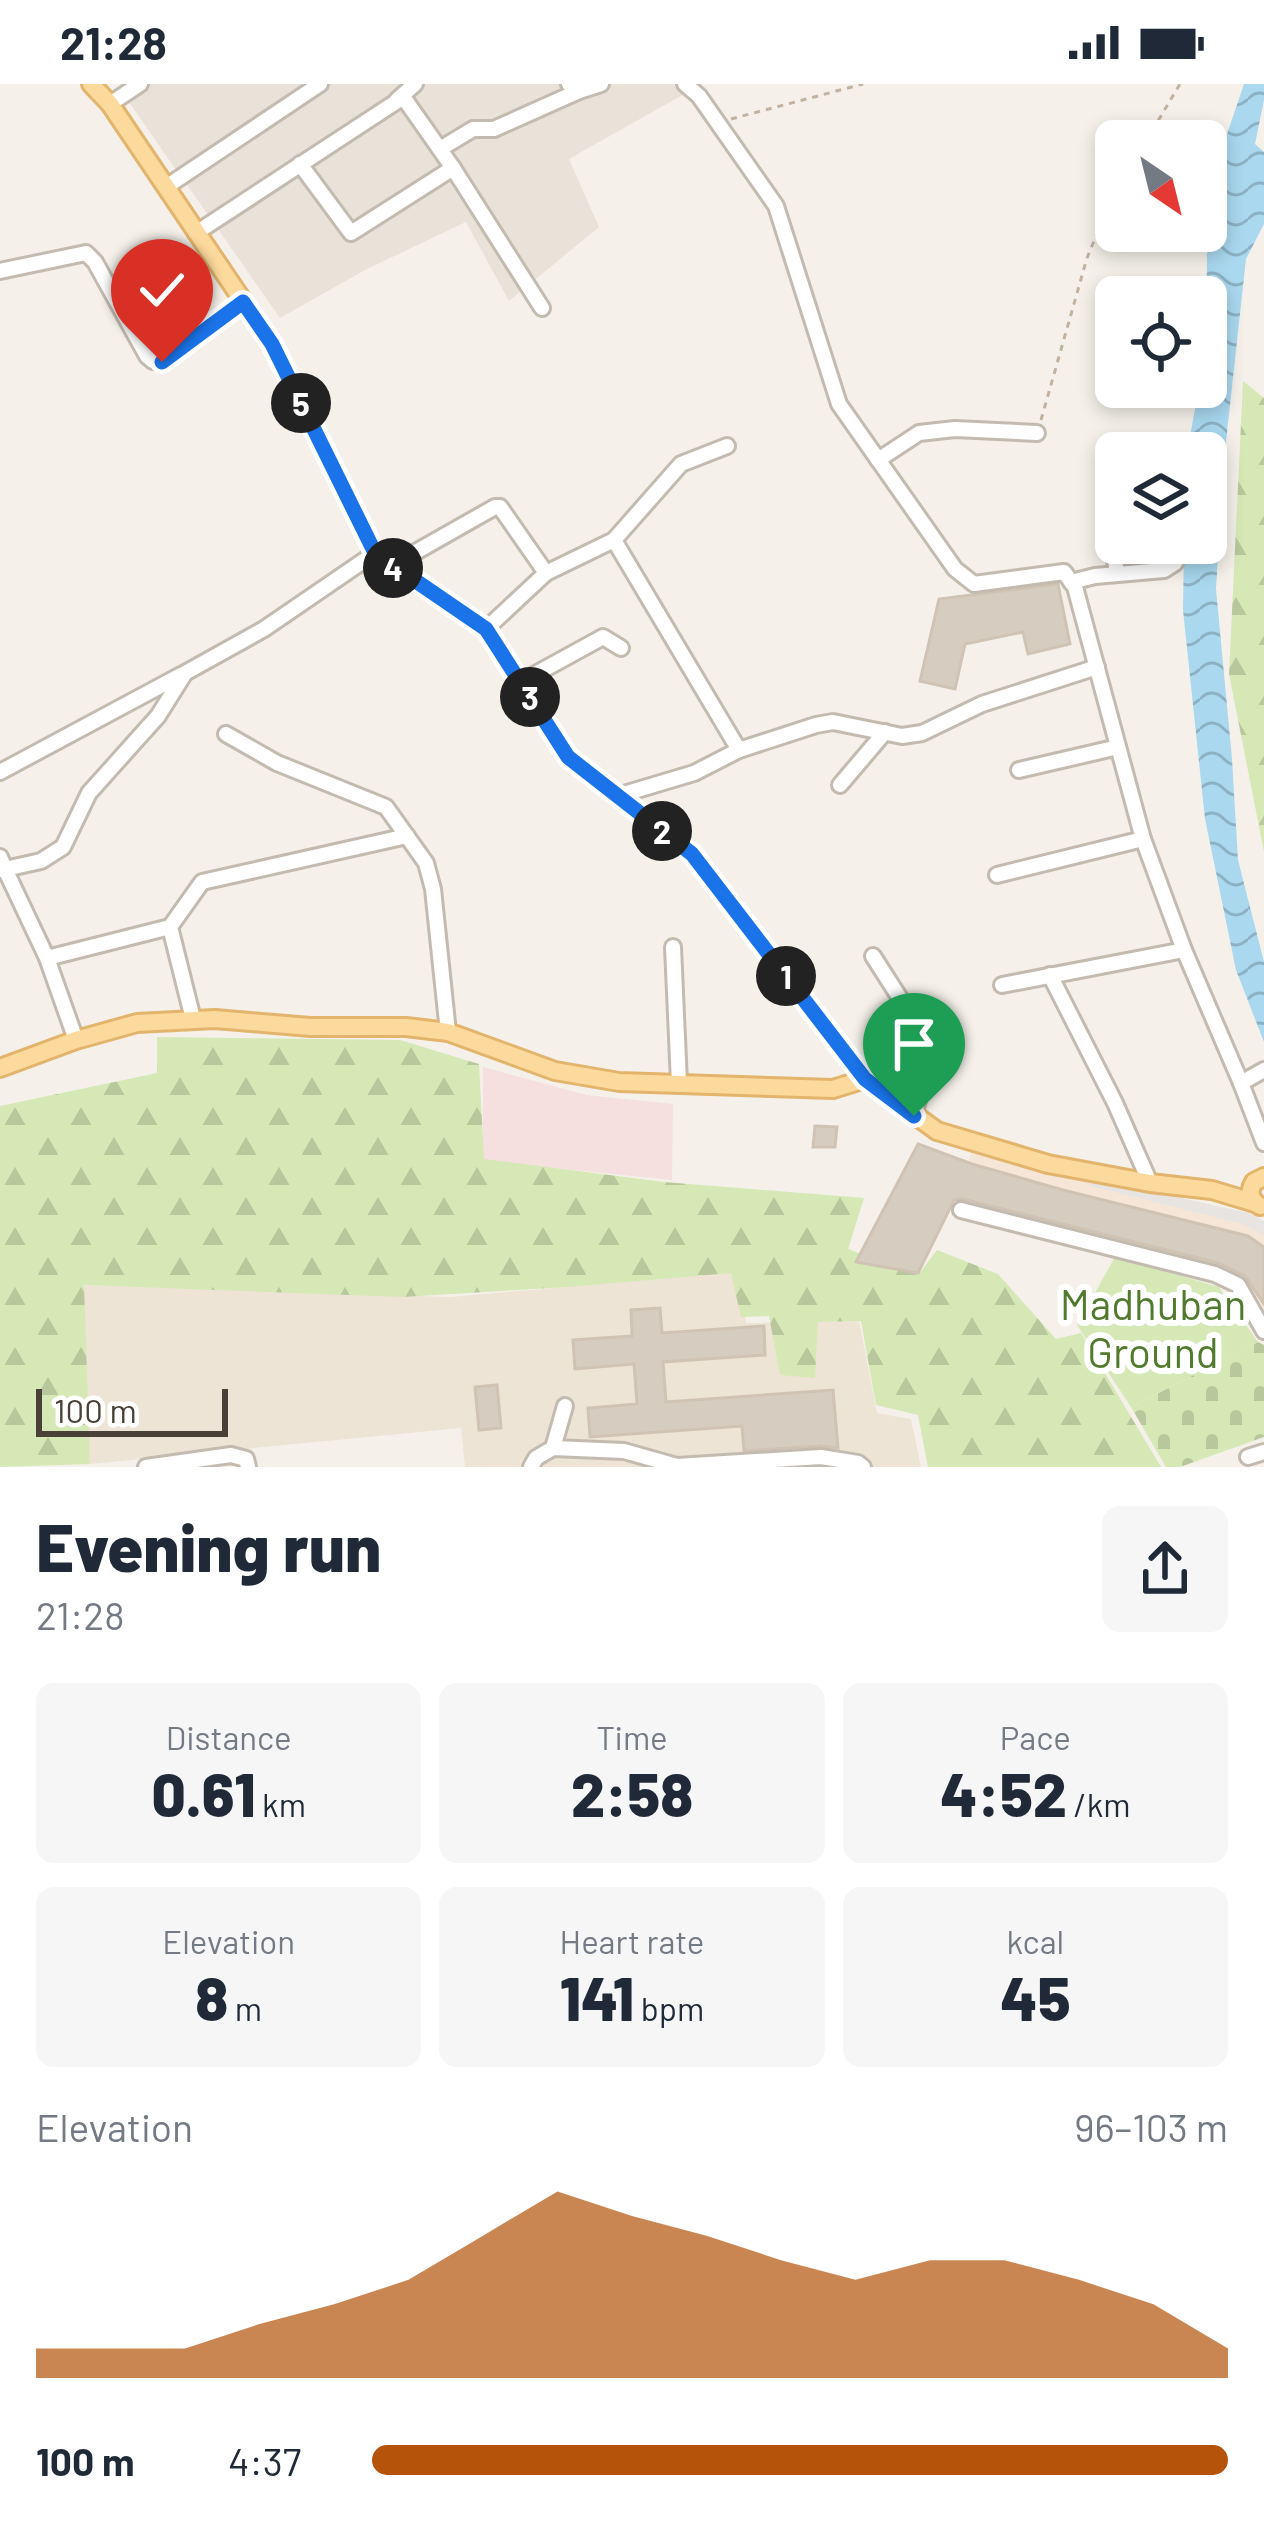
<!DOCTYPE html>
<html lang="en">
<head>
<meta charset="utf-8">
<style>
  body { margin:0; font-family:Barlow,sans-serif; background:#f6f6f7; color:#1f2937; height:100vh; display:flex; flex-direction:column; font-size:45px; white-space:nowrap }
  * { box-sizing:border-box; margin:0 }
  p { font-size:39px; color:#747a83 }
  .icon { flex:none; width:66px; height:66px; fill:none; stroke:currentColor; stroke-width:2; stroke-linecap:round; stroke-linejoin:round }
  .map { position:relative; height:1383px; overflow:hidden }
  .details { display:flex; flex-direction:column; background:#fff; flex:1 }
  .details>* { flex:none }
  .needle { width:78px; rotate:145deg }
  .buttons { position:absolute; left:1095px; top:36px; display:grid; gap:24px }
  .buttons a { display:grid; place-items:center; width:132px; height:132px; border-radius:18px; background:#fff; box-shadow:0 6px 18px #0003; font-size:60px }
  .scale { position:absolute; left:36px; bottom:30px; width:192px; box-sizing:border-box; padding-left:12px; border:6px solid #494138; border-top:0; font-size:33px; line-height:42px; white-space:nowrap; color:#494138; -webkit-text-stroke:9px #fff; paint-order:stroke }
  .pin { position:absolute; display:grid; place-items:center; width:102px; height:102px; color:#fff; margin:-123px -51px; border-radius:50% 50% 50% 0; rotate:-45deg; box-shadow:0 0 12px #0007 }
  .pin .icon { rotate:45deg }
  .km { position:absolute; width:60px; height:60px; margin:-30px; border-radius:50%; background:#222; color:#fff; font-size:33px; line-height:60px; text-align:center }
  .round { display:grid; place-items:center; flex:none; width:126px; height:126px; border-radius:18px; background:#f6f6f7 }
  .headline { display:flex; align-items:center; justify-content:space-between; height:204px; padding:0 36px }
  h1 { font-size:66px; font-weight:800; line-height:90px }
  .metrics { display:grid; grid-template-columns:repeat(3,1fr); gap:18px; height:204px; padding:12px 36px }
  .metrics div { display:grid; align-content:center; border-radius:18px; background:#f6f6f7; text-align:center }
  .metrics b { font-size:60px; font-weight:800 }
  .metrics small { font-size:33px; font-weight:400 }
  .metrics p { font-size:33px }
  .chart { height:336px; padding:24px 36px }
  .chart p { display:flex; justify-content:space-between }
  .chart svg { width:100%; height:216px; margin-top:12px; fill:#b45309; opacity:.7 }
  ul { padding:0 36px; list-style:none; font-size:39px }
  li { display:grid; grid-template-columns:192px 144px 1fr; align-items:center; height:90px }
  li i { height:30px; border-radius:15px; background:#b45309 }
  .status { display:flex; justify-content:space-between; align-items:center; height:84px; padding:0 60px; background:#fff; direction:ltr }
  .status svg { height:33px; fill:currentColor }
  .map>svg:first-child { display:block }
  .residential { fill:#e9e2d9 }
  .commercial { fill:#f5e6d7 }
  .education { fill:#ede4d5 }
  .medical { fill:#f5e0df }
  .forest { fill:url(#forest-firs) }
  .cemetery { fill:url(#cemetery-stones) }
  .green { fill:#d5e8b5 }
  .parking { fill:#e7e4e2 }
  .water { fill:url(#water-waves) }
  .building { fill:#d6ccc0; stroke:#d1c3b3; stroke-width:3 }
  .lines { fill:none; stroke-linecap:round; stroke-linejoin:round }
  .minor-casing { stroke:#c3bbb0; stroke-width:20 }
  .major-casing { stroke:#e2b46c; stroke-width:22 }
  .path { stroke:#c2b29e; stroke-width:3; stroke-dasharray:6 6; stroke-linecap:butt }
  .minor { stroke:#fff; stroke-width:14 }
  .major { stroke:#fcd99c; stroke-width:16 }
  .route-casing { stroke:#fff; stroke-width:24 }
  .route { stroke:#1a73e8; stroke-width:15 }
  .labels { text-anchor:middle; stroke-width:12; stroke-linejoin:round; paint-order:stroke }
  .park-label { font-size:42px; fill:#507a2c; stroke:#fff }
</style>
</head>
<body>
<div class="status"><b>21:28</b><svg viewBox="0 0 49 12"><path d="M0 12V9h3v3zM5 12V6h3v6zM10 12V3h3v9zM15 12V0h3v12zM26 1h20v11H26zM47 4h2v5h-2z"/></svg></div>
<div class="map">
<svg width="1264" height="1383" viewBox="0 0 1264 1383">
  <defs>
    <pattern id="forest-firs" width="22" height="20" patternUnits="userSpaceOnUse" patternTransform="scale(3)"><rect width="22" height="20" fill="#d5e8b5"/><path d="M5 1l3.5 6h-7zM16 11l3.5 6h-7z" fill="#b8c89c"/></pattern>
    <pattern id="cemetery-stones" width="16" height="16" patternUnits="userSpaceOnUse" patternTransform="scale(3)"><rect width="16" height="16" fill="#d5e8b5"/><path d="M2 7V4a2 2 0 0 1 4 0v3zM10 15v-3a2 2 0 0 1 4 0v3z" fill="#b8c89c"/></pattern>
    <pattern id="water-waves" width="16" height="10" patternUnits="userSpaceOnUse" patternTransform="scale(3)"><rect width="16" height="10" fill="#a9d8ef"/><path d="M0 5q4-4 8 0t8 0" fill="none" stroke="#8cb1c3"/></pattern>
  </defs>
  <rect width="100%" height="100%" fill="#f5f1ea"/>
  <!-- residential -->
  <g class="residential">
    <polygon points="150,0 310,0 178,89 127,15"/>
    <polygon points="331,0 673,0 686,9 569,75 599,143 509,217 466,138 367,185 280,234 185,98"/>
  </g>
  <!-- commercial -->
  <polygon class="commercial" points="972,1067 1248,1129 1264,1137 1264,1240 1232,1193 953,1120"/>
  <!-- education -->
  <polygon class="education" points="738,1188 746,1239 859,1237 877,1329 911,1335 921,1383 465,1383 461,1344 90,1380 83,1201 450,1213"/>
  <!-- medical -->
  <polygon class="medical" points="483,983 586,1011 673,1020 672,1096 483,1077"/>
  <!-- forest -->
  <g class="forest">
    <polygon points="1243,297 1264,314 1264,768 1229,590"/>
    <polygon points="157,953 400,956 479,980 484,1075 664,1098 864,1114 848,1165 918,1191 937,1166 998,1190 1056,1255 1081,1249 1161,1383 928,1383 918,1331 876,1321 861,1237 818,1238 815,1294 780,1291 769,1232 741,1233 731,1189 568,1203 402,1213 84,1201 90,1380 0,1383 0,1022 157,989"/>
  </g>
  <!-- cemetery -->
  <polygon class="cemetery" points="1258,1258 1264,1261 1264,1353 1180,1383 1166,1383 1131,1323"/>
  <!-- green -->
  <polygon class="green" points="1115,1173 1219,1203 1258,1258 1131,1323 1077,1241"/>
  <!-- parking -->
  <polygon class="parking" points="1093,1095 1248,1129 1264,1137 1264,1151 1243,1140 1091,1102"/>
  <!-- water -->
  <polygon class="water" points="1244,0 1264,0 1264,16 1255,60 1264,68 1264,140 1246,175 1224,376 1216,505 1232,675 1238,776 1264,878 1264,958 1236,886 1205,735 1183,526 1184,459 1206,459 1206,369 1187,369 1199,303 1206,303 1207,170 1216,133 1225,56"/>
  <!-- building -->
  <g class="building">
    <polygon points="1058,500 1070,560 1028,570 1023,548 965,560 955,605 920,597 939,515"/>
    <polygon points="815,1042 837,1043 835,1063 813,1063"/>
    <polygon points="918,1060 972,1080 1063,1106 1248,1152 1264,1163 1264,1220 1245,1192 1218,1179 963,1115 954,1116 918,1189 856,1178"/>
    <polygon points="660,1224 662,1249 764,1242 765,1271 663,1278 666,1318 833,1306 838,1364 820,1362 744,1367 742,1342 590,1353 588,1324 637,1320 634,1280 575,1285 573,1256 632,1252 631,1226"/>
    <polygon points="497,1301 501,1344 479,1346 475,1303"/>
  </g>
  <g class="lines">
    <!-- minor casing -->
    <g class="minor-casing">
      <g id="minor">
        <polyline points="569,0 579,7 601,0"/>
        <polyline points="685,0 699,12 776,122 839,320 955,485 974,500 1064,488 1075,503 1143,755 1184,866 1241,999 1264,1059"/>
        <polyline points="397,16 415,0"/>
        <polyline points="110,20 140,0"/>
        <polyline points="440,65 473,45 494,45 579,7"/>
        <polyline points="300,80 351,149 453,84"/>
        <polyline points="166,103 320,0"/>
        <polyline points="196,149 402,14 406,17 453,84 542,224"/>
        <polyline points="0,187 86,169 95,178 147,272 153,277 162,278 243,218"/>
        <polyline points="878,376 919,349 955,345 1037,349"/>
        <polyline points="1116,381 1106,391 1105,405 1117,490"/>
        <polyline points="614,456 681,380 727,362"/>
        <polyline points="391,482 495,423 500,423 546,489"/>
        <polyline points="1071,498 1095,492 1164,486 1175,479 1180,467 1180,459"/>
        <polyline points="486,545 546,489 614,456 739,666"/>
        <polyline points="521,598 603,553 621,564"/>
        <polyline points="226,650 277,679 386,723 426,779 433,805 448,948"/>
        <polyline points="1019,686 1118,663"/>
        <polyline points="0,688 181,591"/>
        <polyline points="840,701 885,648"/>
        <polyline points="617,712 694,689 739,666 816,641 833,638 902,652 922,649 982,620 1097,583"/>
        <polyline points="0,773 5,785 41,777 63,763 89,709 158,632 185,589 264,545 375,469"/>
        <polyline points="0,786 5,785 47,874 76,956"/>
        <polyline points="997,791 1143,755"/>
        <polyline points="673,863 679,999"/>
        <polyline points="873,872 924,952 925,988 914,1032"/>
        <polyline points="47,874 170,843"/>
        <polyline points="1050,891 1115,1019 1150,1099"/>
        <polyline points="1002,901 1184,866"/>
        <polyline points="193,935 170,843 202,798 407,752"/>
        <polyline points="1241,999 1264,986"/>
        <polyline points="961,1126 1215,1190 1238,1201 1264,1247"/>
        <polyline points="553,1364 565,1322"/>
        <polyline points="1248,1373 1264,1368"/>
        <polyline points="146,1383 231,1371 246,1375 248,1383"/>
        <polyline points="531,1383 536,1374 553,1364 624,1367 677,1382 821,1373 858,1379 863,1383"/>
      </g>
    </g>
    <!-- major casing -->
    <g class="major-casing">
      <g id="major">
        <polyline points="91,0 110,20 272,260 375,469 486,545 568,673 692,770 865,995"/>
        <polyline points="0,984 76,956 137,939 215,935 310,943 406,943 448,948 555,987 619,998 833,1005 865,995 937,1047 1048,1080 1150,1099 1212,1106 1255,1119"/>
        <path d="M1260,1122C1250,1116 1248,1108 1254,1098L1264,1093"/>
      </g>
    </g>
    <!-- path -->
    <g class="path">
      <polyline points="731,35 863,0"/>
      <polyline points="1146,57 1180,0"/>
      <polyline points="1041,336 1087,174 1116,104"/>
    </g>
    <!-- minor -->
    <use href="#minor" class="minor"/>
    <!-- major -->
    <use href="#major" class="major"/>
  </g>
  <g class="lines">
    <!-- route casing -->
    <g class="route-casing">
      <polyline id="route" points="162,278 243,218 272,260 375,469 486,545 568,673 692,770 865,995 914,1032"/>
    </g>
    <!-- route -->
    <use href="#route" class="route"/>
  </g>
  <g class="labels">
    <!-- park labels -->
    <g class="park-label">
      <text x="1153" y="1236">Madhuban<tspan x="1153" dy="48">Ground</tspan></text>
    </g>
  </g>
</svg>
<div class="buttons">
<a><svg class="needle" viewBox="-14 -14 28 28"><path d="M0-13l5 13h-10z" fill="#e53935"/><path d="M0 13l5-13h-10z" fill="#747a83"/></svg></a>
<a><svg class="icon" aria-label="locate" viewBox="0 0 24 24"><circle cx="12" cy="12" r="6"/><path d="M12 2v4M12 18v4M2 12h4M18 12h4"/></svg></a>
<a><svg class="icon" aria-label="layers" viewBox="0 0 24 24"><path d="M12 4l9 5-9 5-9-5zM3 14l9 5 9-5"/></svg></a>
</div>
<div class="scale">100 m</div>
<div class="pin" style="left:914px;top:1032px;background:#1e9e55"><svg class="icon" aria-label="arrive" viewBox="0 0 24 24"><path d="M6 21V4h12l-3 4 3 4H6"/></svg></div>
<div class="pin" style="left:162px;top:278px;background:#d93025"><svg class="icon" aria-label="check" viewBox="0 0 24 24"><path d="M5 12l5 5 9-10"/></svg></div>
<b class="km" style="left:786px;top:892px">1</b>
<b class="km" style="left:662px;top:747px">2</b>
<b class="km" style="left:530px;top:613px">3</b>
<b class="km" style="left:393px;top:484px">4</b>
<b class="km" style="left:301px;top:319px">5</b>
</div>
<section class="details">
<div class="headline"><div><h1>Evening run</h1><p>21:28</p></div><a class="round"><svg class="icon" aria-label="share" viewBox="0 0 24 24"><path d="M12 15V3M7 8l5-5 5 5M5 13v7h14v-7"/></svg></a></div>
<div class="metrics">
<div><p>Distance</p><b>0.61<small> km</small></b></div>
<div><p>Time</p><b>2:58</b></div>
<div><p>Pace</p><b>4:52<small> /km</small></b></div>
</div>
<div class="metrics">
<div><p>Elevation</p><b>8<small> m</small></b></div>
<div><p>Heart rate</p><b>141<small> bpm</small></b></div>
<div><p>kcal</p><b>45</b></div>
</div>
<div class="chart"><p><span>Elevation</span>96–103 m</p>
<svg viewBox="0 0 160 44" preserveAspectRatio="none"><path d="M0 44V38L10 38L20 38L30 33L40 29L50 24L60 15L70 6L80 11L90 15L100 20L110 24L120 20L130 20L140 24L150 29L160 38V44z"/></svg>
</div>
<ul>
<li><b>100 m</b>4:37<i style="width:100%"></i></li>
</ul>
</section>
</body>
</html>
